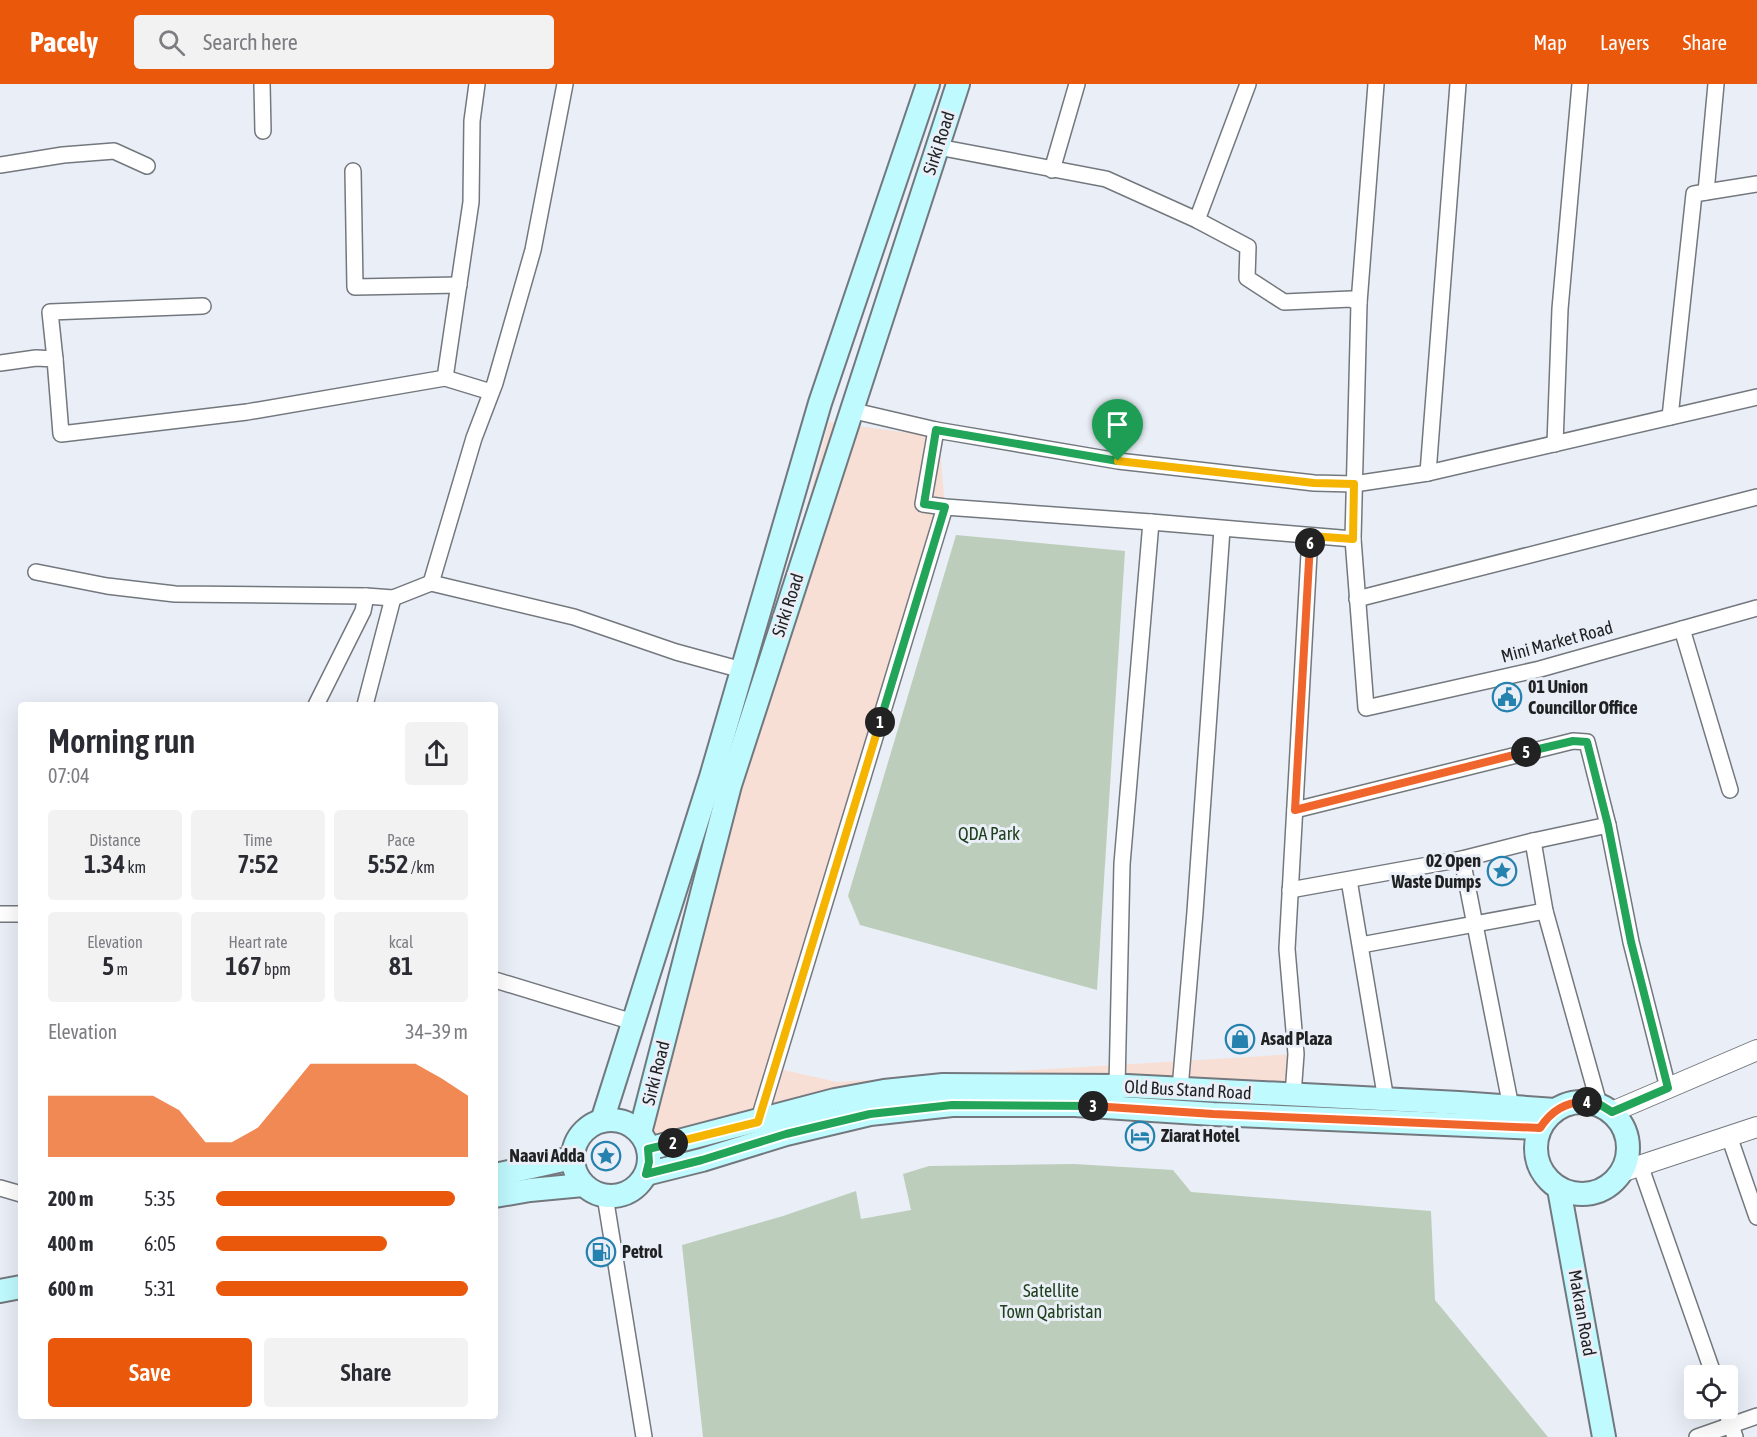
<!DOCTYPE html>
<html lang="en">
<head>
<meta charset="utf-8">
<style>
  body { margin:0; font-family:"Asap Condensed",sans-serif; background:#f2f2f3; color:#2b2b33; height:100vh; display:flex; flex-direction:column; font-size:22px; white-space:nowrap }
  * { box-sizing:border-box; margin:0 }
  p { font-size:20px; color:#7c7c81 }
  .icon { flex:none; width:33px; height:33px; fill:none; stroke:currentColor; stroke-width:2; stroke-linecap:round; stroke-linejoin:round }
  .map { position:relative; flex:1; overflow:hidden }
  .details { position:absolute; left:18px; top:618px; width:480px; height:717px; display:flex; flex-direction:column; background:#fff; border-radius:6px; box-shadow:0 6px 24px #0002 }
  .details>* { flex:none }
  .buttons { position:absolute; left:1684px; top:1281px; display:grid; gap:12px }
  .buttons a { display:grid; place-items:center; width:54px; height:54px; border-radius:6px; background:#fff; box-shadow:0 6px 24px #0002; font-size:30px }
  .pin { position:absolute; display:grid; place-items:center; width:51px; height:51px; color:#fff; margin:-62px -26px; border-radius:50% 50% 50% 0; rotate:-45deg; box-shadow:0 0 6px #0007 }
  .pin .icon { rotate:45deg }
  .km { position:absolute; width:30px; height:30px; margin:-15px; border-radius:50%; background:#222; color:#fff; font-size:16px; line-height:30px; text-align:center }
  .round { display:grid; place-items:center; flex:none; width:63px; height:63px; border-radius:6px; background:#f2f2f3 }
  .headline { display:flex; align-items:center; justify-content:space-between; height:102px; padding:0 30px }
  h1 { font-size:33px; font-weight:600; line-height:45px }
  .stats { display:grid; grid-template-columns:repeat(3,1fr); gap:9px; height:102px; padding:6px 30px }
  .stats div { display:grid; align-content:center; border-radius:6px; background:#f2f2f3; text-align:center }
  .stats b { font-size:26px; font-weight:600 }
  .stats small { font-size:16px; font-weight:400 }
  .stats p { font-size:16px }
  .chart { height:168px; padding:12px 30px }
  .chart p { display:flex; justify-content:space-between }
  .chart svg { width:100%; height:108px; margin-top:6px; fill:#ea580c; opacity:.7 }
  .cta { display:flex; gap:12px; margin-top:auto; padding:12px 30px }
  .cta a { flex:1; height:69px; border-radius:6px; background:#ea580c; color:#fff; font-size:24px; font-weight:600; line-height:69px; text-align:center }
  .cta a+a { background:#f2f2f3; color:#2b2b33 }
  ul { padding:0 30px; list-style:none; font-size:20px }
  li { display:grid; grid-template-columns:96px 72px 1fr; align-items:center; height:45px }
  li i { height:15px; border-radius:8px; background:#ea580c }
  header { display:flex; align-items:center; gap:36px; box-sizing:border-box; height:84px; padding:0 30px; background:#ea580c; color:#fff }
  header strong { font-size:28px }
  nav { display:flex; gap:33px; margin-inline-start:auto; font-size:21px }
  .search { width:420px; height:54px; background:#f2f2f3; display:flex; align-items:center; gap:15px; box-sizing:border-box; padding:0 21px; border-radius:6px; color:#7c7c81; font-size:22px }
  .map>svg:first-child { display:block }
  .commercial { fill:#f7dfd5 }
  .green { fill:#bdcdbb }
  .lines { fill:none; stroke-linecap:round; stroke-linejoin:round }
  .minor-casing { stroke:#73787e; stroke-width:18 }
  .tertiary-casing { stroke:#73787e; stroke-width:22 }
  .secondary-casing { stroke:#73787e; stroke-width:26 }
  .minor { stroke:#fff; stroke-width:15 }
  .tertiary { stroke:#fff; stroke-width:20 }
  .secondary { stroke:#bffafe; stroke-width:22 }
  .split-1-casing { stroke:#fff; stroke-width:12 }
  .split-2-casing { stroke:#fff; stroke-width:12 }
  .split-3-casing { stroke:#fff; stroke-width:12 }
  .split-4-casing { stroke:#fff; stroke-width:12 }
  .split-5-casing { stroke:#fff; stroke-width:12 }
  .split-6-casing { stroke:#fff; stroke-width:12 }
  .split-7-casing { stroke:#fff; stroke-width:12 }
  .split-1 { stroke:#22a559; stroke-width:8 }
  .split-2 { stroke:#f5b400; stroke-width:8 }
  .split-3 { stroke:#22a559; stroke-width:8 }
  .split-4 { stroke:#f0652b; stroke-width:8 }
  .split-5 { stroke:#22a559; stroke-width:8 }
  .split-6 { stroke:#f0652b; stroke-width:8 }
  .split-7 { stroke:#f5b400; stroke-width:8 }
  .labels { text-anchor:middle; stroke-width:6; stroke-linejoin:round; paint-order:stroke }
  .street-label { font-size:18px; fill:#1f2123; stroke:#eaeff7 }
  .poi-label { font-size:18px; font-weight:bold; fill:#1f2123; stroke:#eaeff7; text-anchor:start }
  .park-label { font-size:18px; fill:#1f401c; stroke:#eaeff7 }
</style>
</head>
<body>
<header>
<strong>Pacely</strong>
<div class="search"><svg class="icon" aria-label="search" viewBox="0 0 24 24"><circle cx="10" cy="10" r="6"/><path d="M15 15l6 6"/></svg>Search here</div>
<nav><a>Map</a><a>Layers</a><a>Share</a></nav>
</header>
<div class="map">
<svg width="1757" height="1353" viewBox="0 0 1757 1353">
  <rect width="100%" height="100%" fill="#eaeff7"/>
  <!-- commercial -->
  <polygon class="commercial" points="829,338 939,353 945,423 775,984 837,998 1296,970 1293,1011 1117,1002 650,1063 643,1050"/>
  <!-- green -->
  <g class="green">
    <polygon points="956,451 1125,467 1097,906 860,841 848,812"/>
    <polygon points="1074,1080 1173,1086 1191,1108 1431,1127 1435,1216 1548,1353 703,1353 682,1161 783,1132 856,1107 861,1135 911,1126 903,1090 929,1082"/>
  </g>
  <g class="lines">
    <!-- minor casing -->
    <g class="minor-casing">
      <g id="minor">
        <polyline points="262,0 263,47"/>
        <polyline points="938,63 1106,95 1197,136 1248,163 1247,194 1284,218 1351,215 1359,219 1353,455 1366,624 1540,585 1757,524"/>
        <polyline points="0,81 63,71 114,67 147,82"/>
        <polyline points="1052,86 1077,0"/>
        <polyline points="353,87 355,203 459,201"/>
        <polyline points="1706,108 1716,0"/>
        <polyline points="1197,136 1248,0"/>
        <polyline points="1359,219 1376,0"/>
        <polyline points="55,275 50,228 203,222"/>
        <polyline points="0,279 36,274 55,275 61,350 247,328 445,294 471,118 472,37 477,0"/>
        <polyline points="445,294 491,308"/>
        <polyline points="850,326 936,346 1118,377 1314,399 1354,400 1428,389 1757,313"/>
        <polyline points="1670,333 1694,110 1757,100"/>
        <polyline points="936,346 923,420 945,423 1151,438 1122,780 1117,1002"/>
        <polyline points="1555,360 1560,225 1580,0"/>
        <polyline points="1428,389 1458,0"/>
        <polyline points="1151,438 1353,455"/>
        <polyline points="36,488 107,502 175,510 366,512 393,514 431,499 574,533 676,568 742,586"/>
        <polyline points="431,499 474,354 495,299 533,166 565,0"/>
        <polyline points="1357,515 1757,413"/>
        <polyline points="1682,545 1730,706"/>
        <polyline points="316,621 363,527 366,512"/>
        <polyline points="365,621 393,514"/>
        <polyline points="1295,726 1573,657 1587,658 1608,741 1631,858 1668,1004"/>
        <polyline points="1533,757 1545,827 1599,1020"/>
        <polyline points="1462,775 1511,1023"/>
        <polyline points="1349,796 1386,1016"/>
        <polyline points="1290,806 1462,775 1533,757 1608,741"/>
        <polyline points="0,830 21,830"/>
        <polyline points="1361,861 1545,827"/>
        <polyline points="495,896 633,938"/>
        <polyline points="1180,1005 1195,828 1222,445"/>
        <polyline points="1293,1011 1296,970 1287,865 1310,452"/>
        <polyline points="758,1038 945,423"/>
        <polyline points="1729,1052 1757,1133"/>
        <polyline points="1640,1081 1714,1292"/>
        <polyline points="0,1104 21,1110"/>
        <polyline points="605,1112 644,1353"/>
        <polyline points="1725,1324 1735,1353"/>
        <polyline points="1697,1353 1757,1332"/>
      </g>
    </g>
    <!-- tertiary casing -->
    <g class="tertiary-casing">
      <g id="tertiary">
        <polyline points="1612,1028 1757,966"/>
        <polyline points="1624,1087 1757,1043"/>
      </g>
    </g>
    <!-- secondary casing -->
    <g class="secondary-casing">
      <g id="secondary">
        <circle cx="1582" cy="1064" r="46"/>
        <circle cx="611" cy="1074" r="38"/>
        <polyline points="602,1037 711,693 820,319 928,0"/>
        <polyline points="640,1049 730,701 958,0"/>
        <polyline points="648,1065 835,1016 884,1007 943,1001 1127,1002 1459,1019 1555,1026"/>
        <polyline points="646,1090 702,1076 786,1050 870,1030 952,1021 1075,1021 1213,1030 1540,1044"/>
        <polyline points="495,1091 572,1074"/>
        <polyline points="1559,1105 1604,1353"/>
        <polyline points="495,1112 530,1106 583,1101"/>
        <polyline points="0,1207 21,1203"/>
      </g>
    </g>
    <!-- minor -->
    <use href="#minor" class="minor"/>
    <!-- tertiary -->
    <use href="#tertiary" class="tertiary"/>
    <!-- secondary -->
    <use href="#secondary" class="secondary"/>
  </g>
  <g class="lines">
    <!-- split-1 casing -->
    <g class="split-1-casing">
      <polyline id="split-1" points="880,638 945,423 924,420 936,346 1118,377"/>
    </g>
    <!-- split-2 casing -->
    <g class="split-2-casing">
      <polyline id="split-2" points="673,1059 758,1038 880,638"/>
    </g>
    <!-- split-3 casing -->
    <g class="split-3-casing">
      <polyline id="split-3" points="673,1059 648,1065 649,1078 646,1090 702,1076 786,1050 870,1030 952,1021 1093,1022"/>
    </g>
    <!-- split-4 casing -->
    <g class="split-4-casing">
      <path id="split-4" d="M1093,1022L1213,1030L1540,1044C1551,1027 1566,1017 1587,1018"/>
    </g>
    <!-- split-5 casing -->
    <g class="split-5-casing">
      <polyline id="split-5" points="1526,668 1573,657 1587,658 1608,741 1631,858 1668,1004 1612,1028 1599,1020 1587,1018"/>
    </g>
    <!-- split-6 casing -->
    <g class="split-6-casing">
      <polyline id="split-6" points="1310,459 1295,726 1526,668"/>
    </g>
    <!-- split-7 casing -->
    <g class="split-7-casing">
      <polyline id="split-7" points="1118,377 1314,399 1354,400 1353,455 1310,452 1310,459"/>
    </g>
    <!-- split-1 -->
    <use href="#split-1" class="split-1"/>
    <!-- split-2 -->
    <use href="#split-2" class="split-2"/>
    <!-- split-3 -->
    <use href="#split-3" class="split-3"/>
    <!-- split-4 -->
    <use href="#split-4" class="split-4"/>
    <!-- split-5 -->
    <use href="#split-5" class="split-5"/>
    <!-- split-6 -->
    <use href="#split-6" class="split-6"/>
    <!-- split-7 -->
    <use href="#split-7" class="split-7"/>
  </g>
  <!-- icons -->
  <defs>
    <g id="civic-ring" transform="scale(1.5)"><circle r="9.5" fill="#eaeff7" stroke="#2581ae" stroke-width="1.5"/><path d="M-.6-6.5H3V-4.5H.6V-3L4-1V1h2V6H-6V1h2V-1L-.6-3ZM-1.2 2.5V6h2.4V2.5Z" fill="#2581ae"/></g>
    <g id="sight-ring" transform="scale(1.5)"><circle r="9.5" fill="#eaeff7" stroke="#2581ae" stroke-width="1.5"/><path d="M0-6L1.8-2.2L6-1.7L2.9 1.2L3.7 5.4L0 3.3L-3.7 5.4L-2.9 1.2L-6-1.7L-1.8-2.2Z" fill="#2581ae"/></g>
    <g id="shop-ring" transform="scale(1.5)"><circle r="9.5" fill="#eaeff7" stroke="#2581ae" stroke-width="1.5"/><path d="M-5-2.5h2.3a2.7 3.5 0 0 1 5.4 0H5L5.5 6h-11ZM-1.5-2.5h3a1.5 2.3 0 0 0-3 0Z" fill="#2581ae"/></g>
    <g id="hotel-ring" transform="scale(1.5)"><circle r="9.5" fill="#eaeff7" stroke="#2581ae" stroke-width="1.5"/><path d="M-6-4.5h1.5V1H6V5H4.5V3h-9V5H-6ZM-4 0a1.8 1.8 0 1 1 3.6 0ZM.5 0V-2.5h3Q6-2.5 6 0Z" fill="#2581ae"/></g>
    <g id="fuel-ring" transform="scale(1.5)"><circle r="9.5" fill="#eaeff7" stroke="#2581ae" stroke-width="1.5"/><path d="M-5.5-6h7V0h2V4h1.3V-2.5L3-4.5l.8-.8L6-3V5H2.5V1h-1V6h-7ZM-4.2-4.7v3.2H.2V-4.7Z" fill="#2581ae"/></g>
  </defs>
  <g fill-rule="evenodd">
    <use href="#civic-ring" x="1507" y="613"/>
    <use href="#sight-ring" x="1502" y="787"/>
    <use href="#shop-ring" x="1240" y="955"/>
    <use href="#hotel-ring" x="1140" y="1052"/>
    <use href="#sight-ring" x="606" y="1072"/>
    <use href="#fuel-ring" x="601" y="1168"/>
  </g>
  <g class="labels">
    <!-- street labels -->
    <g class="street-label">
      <text transform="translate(939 59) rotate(-72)" y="6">Sirki Road</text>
      <text transform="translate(788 521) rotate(-72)" y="6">Sirki Road</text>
      <text transform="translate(1557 558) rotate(-15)" y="6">Mini Market Road</text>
      <text transform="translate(656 989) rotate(-76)" y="6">Sirki Road</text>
      <text transform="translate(1188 1006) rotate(3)" y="6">Old Bus Stand Road</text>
      <text transform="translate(1582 1229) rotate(80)" y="6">Makran Road</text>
    </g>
    <!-- poi labels -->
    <g class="poi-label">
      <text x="1528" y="609">01 Union<tspan x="1528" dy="21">Councillor Office</tspan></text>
      <text x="1481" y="783" text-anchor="end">02 Open<tspan x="1481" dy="21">Waste Dumps</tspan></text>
      <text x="1261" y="961">Asad Plaza</text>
      <text x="1161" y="1058">Ziarat Hotel</text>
      <text x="585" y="1078" text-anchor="end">Naavi Adda</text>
      <text x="622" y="1174">Petrol</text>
    </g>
    <!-- park labels -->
    <g class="park-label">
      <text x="989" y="756">QDA Park</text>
      <text x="1051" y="1213">Satellite<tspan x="1051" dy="21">Town Qabristan</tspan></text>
    </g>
  </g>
</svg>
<div class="buttons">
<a><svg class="icon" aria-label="locate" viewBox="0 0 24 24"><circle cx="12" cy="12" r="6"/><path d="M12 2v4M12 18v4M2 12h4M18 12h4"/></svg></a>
</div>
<div class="pin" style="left:1118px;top:377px;background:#1e9e55"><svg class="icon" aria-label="arrive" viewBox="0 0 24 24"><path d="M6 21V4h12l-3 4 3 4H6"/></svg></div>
<b class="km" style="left:880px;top:638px">1</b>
<b class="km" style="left:673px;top:1059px">2</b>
<b class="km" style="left:1093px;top:1022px">3</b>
<b class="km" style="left:1587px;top:1018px">4</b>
<b class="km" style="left:1526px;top:668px">5</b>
<b class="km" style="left:1310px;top:459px">6</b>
<section class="details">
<div class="headline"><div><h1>Morning run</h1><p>07:04</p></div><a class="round"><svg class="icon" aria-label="share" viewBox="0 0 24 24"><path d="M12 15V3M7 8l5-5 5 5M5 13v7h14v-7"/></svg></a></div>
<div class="stats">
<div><p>Distance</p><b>1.34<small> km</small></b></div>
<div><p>Time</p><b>7:52</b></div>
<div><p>Pace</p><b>5:52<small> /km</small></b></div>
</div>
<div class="stats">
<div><p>Elevation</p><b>5<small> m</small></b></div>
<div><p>Heart rate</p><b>167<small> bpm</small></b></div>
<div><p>kcal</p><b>81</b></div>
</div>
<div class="chart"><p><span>Elevation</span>34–39 m</p>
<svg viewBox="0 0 160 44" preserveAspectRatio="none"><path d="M0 44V19L10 19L20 19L30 19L40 19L50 25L60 38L70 38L80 32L90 19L100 6L110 6L120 6L130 6L140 6L150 12L160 19V44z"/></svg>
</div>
<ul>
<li><b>200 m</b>5:35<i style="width:95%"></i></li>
<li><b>400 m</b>6:05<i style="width:68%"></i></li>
<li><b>600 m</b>5:31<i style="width:100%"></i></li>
</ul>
<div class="cta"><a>Save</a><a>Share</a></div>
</section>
</div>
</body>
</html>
